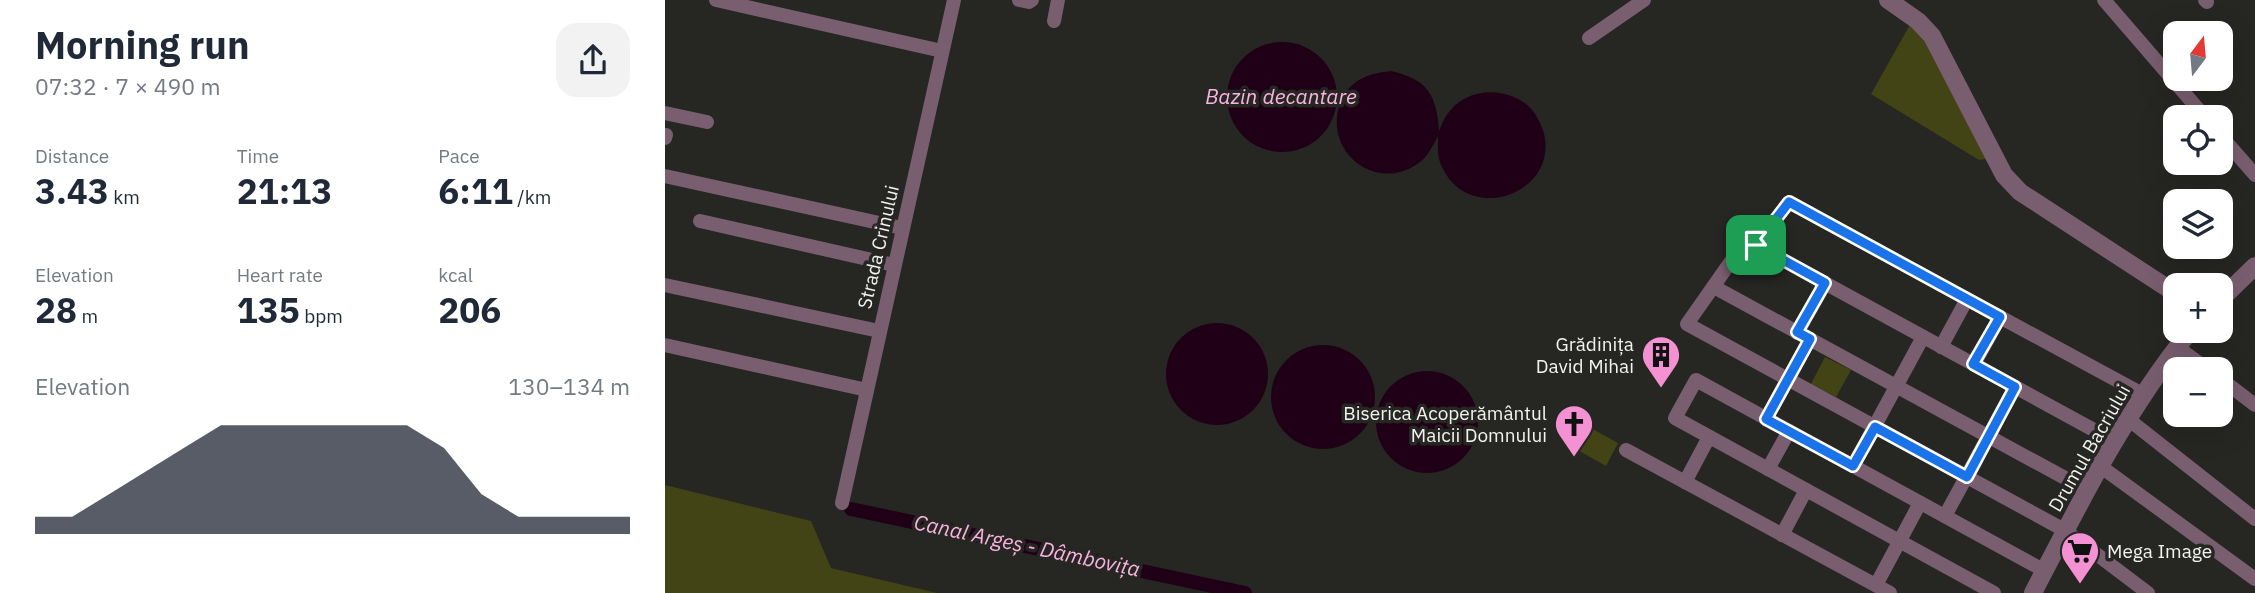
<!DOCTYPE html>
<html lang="en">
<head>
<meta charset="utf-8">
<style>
  body { margin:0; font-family:"IBM Plex Sans",sans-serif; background:#f2f2f3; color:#1f2937; height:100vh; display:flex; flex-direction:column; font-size:26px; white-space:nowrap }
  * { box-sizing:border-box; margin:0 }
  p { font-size:23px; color:#747a83 }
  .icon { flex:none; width:38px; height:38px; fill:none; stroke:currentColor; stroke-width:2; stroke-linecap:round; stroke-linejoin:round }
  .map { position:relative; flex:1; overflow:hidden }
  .panel { display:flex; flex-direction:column; background:#fff; width:665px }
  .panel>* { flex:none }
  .needle { width:46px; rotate:16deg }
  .controls { position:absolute; left:1498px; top:21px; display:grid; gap:14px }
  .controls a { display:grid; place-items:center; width:70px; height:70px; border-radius:14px; background:#fff; box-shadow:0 7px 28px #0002; font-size:35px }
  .pin { position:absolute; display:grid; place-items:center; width:60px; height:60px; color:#fff; margin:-30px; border-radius:14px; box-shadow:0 4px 10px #0006 }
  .round { display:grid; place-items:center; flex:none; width:74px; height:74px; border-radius:21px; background:#f2f2f3 }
  .headline { display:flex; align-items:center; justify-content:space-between; height:119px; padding:0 35px }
  h1 { font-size:38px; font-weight:800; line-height:52px }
  .figures { display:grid; grid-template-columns:repeat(3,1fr); gap:10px; height:119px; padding:7px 35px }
  .figures div { display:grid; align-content:center }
  .figures b { font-size:35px; font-weight:800 }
  .figures small { font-size:19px; font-weight:400 }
  .figures p { font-size:19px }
  .chart { height:196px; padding:14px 35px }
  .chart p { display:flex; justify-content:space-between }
  .chart svg { width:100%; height:126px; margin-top:7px; fill:#111827; opacity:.7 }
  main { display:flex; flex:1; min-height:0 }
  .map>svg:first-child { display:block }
  .green { fill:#434415 }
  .water { fill:#200016 }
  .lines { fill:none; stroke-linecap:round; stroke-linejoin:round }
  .canal { stroke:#200016; stroke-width:14 }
  .minor { stroke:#795e6f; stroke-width:14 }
  .tertiary { stroke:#795e6f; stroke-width:18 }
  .route-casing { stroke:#fff; stroke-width:14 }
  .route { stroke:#1a73e8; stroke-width:9 }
  .labels { text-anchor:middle; stroke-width:7; stroke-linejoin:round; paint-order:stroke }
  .street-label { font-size:19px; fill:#f2f2f0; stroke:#262623 }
  .poi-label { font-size:19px; fill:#f2f2f0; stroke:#262623; text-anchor:end }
  .water-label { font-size:21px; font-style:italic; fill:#fbb3e1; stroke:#262623 }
</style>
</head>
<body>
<main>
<section class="panel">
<div class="headline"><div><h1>Morning run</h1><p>07:32 · 7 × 490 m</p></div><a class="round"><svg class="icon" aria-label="share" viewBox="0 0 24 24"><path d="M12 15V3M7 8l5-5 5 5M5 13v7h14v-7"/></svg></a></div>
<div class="figures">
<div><p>Distance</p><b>3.43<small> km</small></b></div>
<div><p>Time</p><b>21:13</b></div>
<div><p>Pace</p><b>6:11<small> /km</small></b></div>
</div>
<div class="figures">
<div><p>Elevation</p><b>28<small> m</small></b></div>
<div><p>Heart rate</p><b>135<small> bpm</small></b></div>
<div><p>kcal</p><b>206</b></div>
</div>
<div class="chart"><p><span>Elevation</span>130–134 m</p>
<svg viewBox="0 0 160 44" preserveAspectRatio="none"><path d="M0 44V38L10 38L20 30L30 22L40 14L50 6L60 6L70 6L80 6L90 6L100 6L110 14L120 30L130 38L140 38L150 38L160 38V44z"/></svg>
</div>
</section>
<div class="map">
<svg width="1590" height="593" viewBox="0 0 1590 593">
  <rect width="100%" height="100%" fill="#262623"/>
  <!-- green -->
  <g class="green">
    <path d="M1246,23C1277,56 1300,117 1321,159L1314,160L1206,94Z"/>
    <polygon points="1160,357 1186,370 1171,397 1146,384"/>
    <polygon points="915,422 953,443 941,466 902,444"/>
    <polygon points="0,485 146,521 166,568 272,593 0,593"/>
  </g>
  <!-- water -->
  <g class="water">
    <circle cx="617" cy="97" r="55"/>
    <path d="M726,71C762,79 772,95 774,131C776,126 778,121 781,116C798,89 836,85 861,104C869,110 874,120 878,130C897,192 805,227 777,167C772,157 773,146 773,136C768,145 764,155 755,162C711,196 654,149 677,99C686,79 706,73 726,71Z"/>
    <circle cx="552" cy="374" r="51"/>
    <circle cx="658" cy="397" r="52"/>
    <circle cx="762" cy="422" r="51"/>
  </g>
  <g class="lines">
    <!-- canal -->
    <polyline class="canal" points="186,509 580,593"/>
    <!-- minor -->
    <g class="minor">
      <polyline points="51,0 277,51"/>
      <polyline points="354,0 364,2 367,0"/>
      <polyline points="1439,0 1540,117"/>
      <polyline points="1540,0 1542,2"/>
      <polyline points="389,21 393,0"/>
      <polyline points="924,38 979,0"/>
      <polyline points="0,113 42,122"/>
      <polyline points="1556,136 1590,175"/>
      <polyline points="0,138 1,135"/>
      <polyline points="0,176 237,228"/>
      <polyline points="35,221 229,265"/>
      <polyline points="1091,245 1124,202 1302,299 1276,347"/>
      <polyline points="0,285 214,331"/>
      <polyline points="1049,287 1422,490"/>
      <polyline points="1302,299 1335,317"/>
      <polyline points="1132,333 1160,283"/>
      <polyline points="0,345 202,390"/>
      <polyline points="1512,347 1542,369"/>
      <polyline points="1309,364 1335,317 1479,395"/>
      <polyline points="1556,379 1590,405"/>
      <polyline points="1101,419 1145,339"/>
      <polyline points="1463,419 1590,519"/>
      <polyline points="1449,441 1081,240 1022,324 1401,531 1483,593"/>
      <polyline points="961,450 1225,593"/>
      <polyline points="1188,466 1258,337"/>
      <polyline points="1435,466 1590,579"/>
      <polyline points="1103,469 1124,431"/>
      <polyline points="1020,482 1044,437"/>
      <polyline points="177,503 289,0"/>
      <polyline points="1280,516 1350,387"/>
      <polyline points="1117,535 1141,490"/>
      <polyline points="1211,585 1255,503"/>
      <polyline points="1329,593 1010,418 1031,380 1380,571"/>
    </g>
    <!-- tertiary -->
    <g class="tertiary">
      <polyline points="1223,0 1253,21 1267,36 1339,175 1355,192 1510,293"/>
      <polyline points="1556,299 1590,266"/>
      <path d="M1368,593C1415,502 1461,410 1525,331"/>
    </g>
  </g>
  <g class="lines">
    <!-- route casing -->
    <g class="route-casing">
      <polygon id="route" points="1124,202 1335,317 1308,364 1350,387 1302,477 1210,427 1188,466 1101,419 1145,339 1132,332 1160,283 1091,245"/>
    </g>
    <!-- route -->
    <use href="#route" class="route"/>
  </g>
  <!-- icons -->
  <defs>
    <g id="building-pin" transform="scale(2.0125)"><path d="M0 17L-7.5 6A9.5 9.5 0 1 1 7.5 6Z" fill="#f491d3" stroke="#262623"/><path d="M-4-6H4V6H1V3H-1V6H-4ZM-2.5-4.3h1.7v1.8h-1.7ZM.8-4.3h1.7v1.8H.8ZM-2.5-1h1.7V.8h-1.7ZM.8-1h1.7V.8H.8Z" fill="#111"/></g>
    <g id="church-pin" transform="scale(2.0125)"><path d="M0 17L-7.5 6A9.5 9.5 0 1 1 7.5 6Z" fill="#f491d3" stroke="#262623"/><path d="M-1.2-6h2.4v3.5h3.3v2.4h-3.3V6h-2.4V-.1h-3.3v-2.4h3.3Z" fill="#111"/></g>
    <g id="supermarket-pin" transform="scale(2.0125)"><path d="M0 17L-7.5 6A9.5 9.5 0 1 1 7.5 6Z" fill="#f491d3" stroke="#262623"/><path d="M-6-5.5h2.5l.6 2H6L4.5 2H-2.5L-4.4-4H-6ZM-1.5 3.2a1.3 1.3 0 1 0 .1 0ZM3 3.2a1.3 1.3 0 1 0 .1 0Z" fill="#111"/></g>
  </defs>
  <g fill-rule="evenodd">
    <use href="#building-pin" x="996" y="355"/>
    <use href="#church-pin" x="909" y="424"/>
    <use href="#supermarket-pin" x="1415" y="551"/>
  </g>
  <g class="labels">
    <!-- street labels -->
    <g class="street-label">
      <text transform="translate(213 247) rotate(-77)" y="7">Strada Crinului</text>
      <text transform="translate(1424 448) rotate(-60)" y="7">Drumul Bacriului</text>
    </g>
    <!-- poi labels -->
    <g class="poi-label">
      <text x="969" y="351">Grădinița<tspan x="969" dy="22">David Mihai</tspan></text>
      <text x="882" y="420">Biserica Acoperământul<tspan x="882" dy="22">Maicii Domnului</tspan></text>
      <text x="1442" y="558" text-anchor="start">Mega Image</text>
    </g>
    <!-- water labels -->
    <g class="water-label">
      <text x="616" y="104">Bazin decantare</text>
      <text transform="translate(362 546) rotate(12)" y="7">Canal Argeș - Dâmbovița</text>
    </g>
  </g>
</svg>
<div class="controls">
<a><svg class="needle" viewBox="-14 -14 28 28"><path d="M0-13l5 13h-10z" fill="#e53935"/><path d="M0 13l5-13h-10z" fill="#747a83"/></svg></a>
<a><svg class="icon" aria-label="locate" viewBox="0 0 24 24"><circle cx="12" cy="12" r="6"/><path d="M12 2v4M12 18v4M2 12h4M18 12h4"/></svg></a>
<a><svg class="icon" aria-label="layers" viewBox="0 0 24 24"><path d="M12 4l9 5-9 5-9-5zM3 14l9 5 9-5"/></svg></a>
<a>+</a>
<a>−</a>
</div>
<div class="pin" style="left:1091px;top:245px;background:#1e9e55"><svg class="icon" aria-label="arrive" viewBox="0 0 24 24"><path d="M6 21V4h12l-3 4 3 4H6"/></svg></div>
</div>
</main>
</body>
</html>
